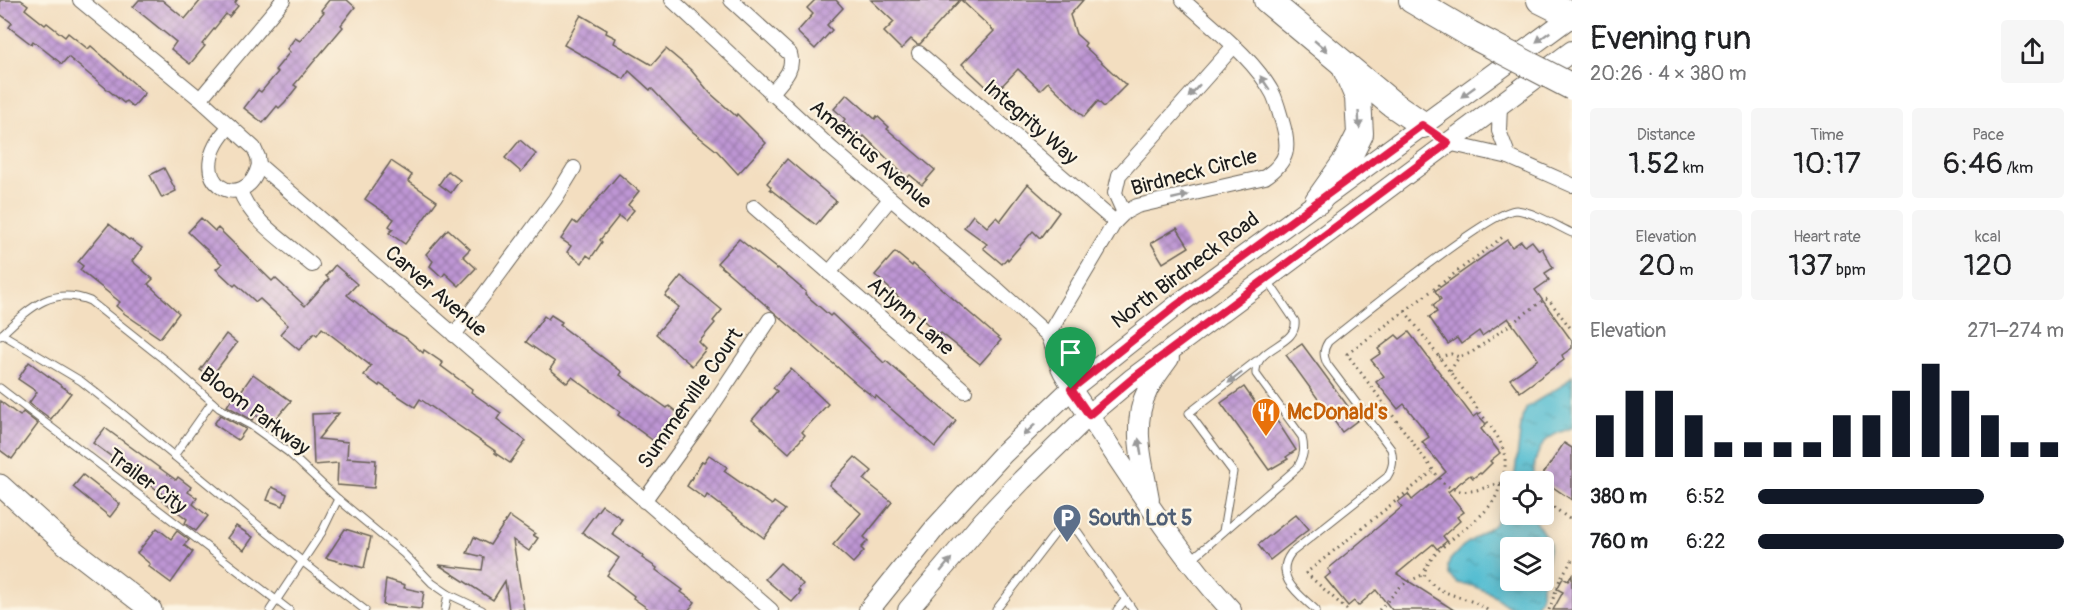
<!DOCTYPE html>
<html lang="en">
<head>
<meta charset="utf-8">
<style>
  body { margin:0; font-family:Pangolin,sans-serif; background:#f6f6f6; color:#202124; height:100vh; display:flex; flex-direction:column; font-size:22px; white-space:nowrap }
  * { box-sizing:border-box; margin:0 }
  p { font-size:20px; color:#757577 }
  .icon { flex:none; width:33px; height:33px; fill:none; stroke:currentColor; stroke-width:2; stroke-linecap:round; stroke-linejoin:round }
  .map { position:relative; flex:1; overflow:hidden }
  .side { display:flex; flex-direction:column; background:#fff; width:510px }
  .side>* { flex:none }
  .tools { position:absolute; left:1500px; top:471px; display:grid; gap:12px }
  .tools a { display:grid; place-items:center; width:54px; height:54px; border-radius:6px; background:#fff; box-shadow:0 3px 15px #0003; font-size:30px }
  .pin { position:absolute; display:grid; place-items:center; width:51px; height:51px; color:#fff; margin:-62px -26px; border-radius:50% 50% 50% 0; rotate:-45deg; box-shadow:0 0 6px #0007 }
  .pin .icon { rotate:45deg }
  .round { display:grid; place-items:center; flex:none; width:63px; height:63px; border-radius:6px; background:#f6f6f6 }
  .headline { display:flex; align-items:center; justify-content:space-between; height:102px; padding:0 18px }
  h1 { font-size:33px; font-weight:600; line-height:45px }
  .metrics { display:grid; grid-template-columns:repeat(3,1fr); gap:9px; height:102px; padding:6px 18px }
  .metrics div { display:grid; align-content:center; border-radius:6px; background:#f6f6f6; text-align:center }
  .metrics b { font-size:30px; font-weight:600 }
  .metrics small { font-size:16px; font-weight:400 }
  .metrics p { font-size:16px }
  .chart { height:168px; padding:12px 18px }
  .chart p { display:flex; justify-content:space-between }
  .chart svg { width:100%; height:108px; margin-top:6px; stroke:#111827; stroke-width:6 }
  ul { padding:0 18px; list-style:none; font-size:20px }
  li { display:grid; grid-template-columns:96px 72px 1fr; align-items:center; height:45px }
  li i { height:15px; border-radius:8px; background:#111827 }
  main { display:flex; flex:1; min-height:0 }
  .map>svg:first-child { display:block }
  .water { fill:url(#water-ripples); stroke:#386c76; stroke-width:1.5 }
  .building { fill:url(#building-cross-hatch) }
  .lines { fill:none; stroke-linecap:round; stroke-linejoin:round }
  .lane-casing { stroke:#676055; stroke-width:9 }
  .street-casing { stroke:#676055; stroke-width:16 }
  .secondary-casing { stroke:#676055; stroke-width:22 }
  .primary-casing { stroke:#676055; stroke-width:23 }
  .highway-casing { stroke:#676055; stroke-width:28 }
  .path { stroke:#676055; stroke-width:3; stroke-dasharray:1.5 4.5; stroke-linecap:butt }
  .lane { stroke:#fff; stroke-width:7 }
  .street { stroke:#fff; stroke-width:14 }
  .secondary { stroke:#fff; stroke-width:20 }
  .primary { stroke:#fff; stroke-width:21 }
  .highway { stroke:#fff; stroke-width:26 }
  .highway-bridge-casing { stroke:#676055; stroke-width:28; stroke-linecap:butt }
  .highway-bridge { stroke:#fff; stroke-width:26 }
  .oneway { fill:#999 }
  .route-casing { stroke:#fff; stroke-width:12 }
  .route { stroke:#e11d48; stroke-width:8 }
  .labels { text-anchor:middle; stroke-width:4.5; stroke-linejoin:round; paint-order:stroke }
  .street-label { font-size:21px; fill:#1c1c1c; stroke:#fcf5e5 }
  .food-label { font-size:21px; font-weight:bold; fill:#c56008; stroke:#fcf5e5; text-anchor:start }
  .service-label { font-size:21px; font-weight:bold; fill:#4e5e75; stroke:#fcf5e5; text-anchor:start }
</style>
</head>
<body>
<main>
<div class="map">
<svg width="1572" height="610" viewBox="0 0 1572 610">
  <defs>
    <pattern id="water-ripples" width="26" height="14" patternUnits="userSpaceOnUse" patternTransform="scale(1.5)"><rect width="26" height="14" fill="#54bdd1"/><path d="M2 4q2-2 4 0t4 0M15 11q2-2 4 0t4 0" fill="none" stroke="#4599a9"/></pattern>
    <pattern id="building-cross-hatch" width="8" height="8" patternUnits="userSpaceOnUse" patternTransform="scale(1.5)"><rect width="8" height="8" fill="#be96d4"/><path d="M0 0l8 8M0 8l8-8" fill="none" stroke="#9a7aab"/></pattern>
  </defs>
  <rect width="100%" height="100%" fill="#fcf5e5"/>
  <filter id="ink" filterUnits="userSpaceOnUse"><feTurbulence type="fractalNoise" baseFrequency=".0167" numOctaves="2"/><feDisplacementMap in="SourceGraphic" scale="12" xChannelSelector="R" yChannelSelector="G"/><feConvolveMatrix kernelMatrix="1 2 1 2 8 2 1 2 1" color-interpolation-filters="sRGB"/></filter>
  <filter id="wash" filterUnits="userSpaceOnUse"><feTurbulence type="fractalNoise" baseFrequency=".008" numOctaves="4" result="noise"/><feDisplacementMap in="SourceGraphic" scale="24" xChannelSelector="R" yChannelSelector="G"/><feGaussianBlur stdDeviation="1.35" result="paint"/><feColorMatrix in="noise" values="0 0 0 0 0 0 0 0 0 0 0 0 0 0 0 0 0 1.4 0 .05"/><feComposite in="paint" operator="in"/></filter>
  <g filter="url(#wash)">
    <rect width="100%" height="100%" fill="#f3dec0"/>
    <!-- water -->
    <g class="water">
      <path d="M1572,376V428C1538,438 1538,449 1531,481H1514L1522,418L1527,407L1563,385Z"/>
      <polygon points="1510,492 1510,514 1532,515 1550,544 1544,579 1544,548 1510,548 1510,580 1543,581 1540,599 1533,610 1516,610 1509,607 1490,593 1473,586 1458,583 1449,575 1448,566 1450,560 1463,546 1494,525"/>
    </g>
    <g id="blocks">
      <!-- building -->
      <g class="building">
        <polygon points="0,0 21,0 28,5 25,9 45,25 47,23 65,37 68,33 88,49 91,46 145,93 133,107 126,101 124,103 68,57 62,64 33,41 31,44 9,27 12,23 0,14"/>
        <polygon points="139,0 162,0 185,19 201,0 237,0 235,3 238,6 229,17 226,14 202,44 205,46 190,64 171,49 176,42 133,7"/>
        <polygon points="329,0 347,0 355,7 341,25 343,27 294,85 297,87 285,102 279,108 277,106 263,123 244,108 258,90 261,92 278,72 275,70 290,52 287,49 295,38 300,41 324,12 321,10"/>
        <polygon points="815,0 836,0 843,8 827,25 832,30 815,49 797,32 813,14 807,8"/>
        <polygon points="871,0 960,0 920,44 917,44 911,39 901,49 884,32 894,22"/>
        <polygon points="961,0 1083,0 1070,15 1076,34 1086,43 1084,46 1126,85 1104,107 1098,101 1084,117 1048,82 1040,90 1018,69 994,94 962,64 994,31"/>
        <polygon points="581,15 607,30 606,33 616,38 614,43 652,65 666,49 691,70 710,93 736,116 737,114 766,143 738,174 717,151 693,132 652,89 650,90 629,71 624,79 564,45"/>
        <polygon points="847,94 875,119 877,116 889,127 887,129 935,170 922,185 910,175 907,178 864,136 862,139 843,122 845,119 834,109"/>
        <polygon points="520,140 536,154 521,172 505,158"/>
        <polygon points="787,159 836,201 816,225 770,189 771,187 767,183"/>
        <polygon points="391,161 412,175 408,181 437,201 405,244 389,233 393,229 389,226 394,219 365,199"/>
        <polygon points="164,168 176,191 162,198 150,175"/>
        <polygon points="448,171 460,180 451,193 439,184"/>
        <polygon points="619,174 639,191 628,205 634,210 625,221 619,216 600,240 602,242 591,258 587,255 582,263 567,252 571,246 561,239 573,221 577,224"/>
        <polygon points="1028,184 1059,212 1040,238 1033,231 1008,260 1007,258 1002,264 983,248 987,244 964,227 973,215 987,227 996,217 1000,221"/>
        <polygon points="201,218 215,231 218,228 272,281 275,278 305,306 329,279 326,276 335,265 357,284 347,295 390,329 405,337 423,353 424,350 443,363 441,366 472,389 471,392 501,413 497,419 526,441 510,463 495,453 495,451 420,399 415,407 380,384 379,386 364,375 371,366 322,328 317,335 314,333 299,350 280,334 288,325 260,299 256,302 236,284 234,286 216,269 222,264 188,232"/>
        <polygon points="109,224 129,240 130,239 142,248 132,261 153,279 148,284 179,313 160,338 125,314 116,306 120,302 80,270 83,266 78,262"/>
        <polygon points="1177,228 1189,247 1163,263 1151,243"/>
        <polygon points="448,229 470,249 463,256 476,268 459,286 445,273 442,277 430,266 433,261 426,254"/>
        <polygon points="739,239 777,269 778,268 806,292 805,294 830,316 832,314 884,363 886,361 956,421 935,447 876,396 875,398 858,385 717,263"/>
        <polygon points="1507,240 1512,247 1521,241 1525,246 1532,241 1539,250 1542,248 1553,268 1545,273 1549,280 1535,290 1572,341 1572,348 1562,355 1564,360 1520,392 1510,379 1538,359 1508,318 1482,336 1479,331 1461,344 1457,338 1448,344 1429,317 1437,312 1433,305 1441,299 1435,291"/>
        <polygon points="895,252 912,266 913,264 1001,340 980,364 941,333 939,335 875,275"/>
        <polygon points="681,276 722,310 713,321 715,323 699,342 706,349 692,366 656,334 679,307 665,296"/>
        <polygon points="551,315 562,322 560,325 622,372 620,375 667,408 669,406 679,414 676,419 680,422 662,447 618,415 620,412 572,377 567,383 550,369 555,362 526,342 544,316 548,319"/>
        <polygon points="1409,332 1473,417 1477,414 1486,424 1481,429 1500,453 1490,461 1492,463 1481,474 1480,473 1473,478 1470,475 1448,492 1464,512 1457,517 1460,521 1443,536 1447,541 1437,549 1433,544 1397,574 1454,610 1392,610 1376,590 1358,606 1354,601 1348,606 1325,578 1331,573 1328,569 1402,507 1398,502 1408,494 1412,500 1446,472 1422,442 1429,437 1423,428 1404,404 1398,409 1376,382 1384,376 1371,360 1381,353 1378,349 1396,335 1400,339"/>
        <polygon points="226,334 237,343 211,377 200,370"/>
        <polygon points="1302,344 1358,420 1342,432 1286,355"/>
        <polygon points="29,362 71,393 51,419 29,403 37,392 18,379"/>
        <polygon points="791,369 828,404 802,432 805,435 789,453 752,420 777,391 773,388"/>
        <polygon points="253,374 291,401 270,426 256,415 252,420 227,406 236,392 239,394"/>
        <polygon points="1244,387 1258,407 1262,404 1267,412 1270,410 1296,450 1286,457 1288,459 1269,470 1221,403"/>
        <polygon points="0,401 20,416 23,412 38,424 12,459 0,450"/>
        <polygon points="339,413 318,439 348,442 347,458 376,460 374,488 337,485 338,463 314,465 312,414"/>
        <polygon points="220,415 246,429 238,440 214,424"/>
        <polygon points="105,428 176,480 178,477 191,487 188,492 197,498 193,504 208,516 196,531 185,523 187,519 161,499 164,495 93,443"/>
        <polygon points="1564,443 1572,448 1572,500 1547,483 1550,479 1543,474"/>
        <polygon points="709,455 727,467 724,471 772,505 774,502 785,510 764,538 707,495 705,499 687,486 702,461 704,462"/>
        <polygon points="855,457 872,471 864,480 892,502 864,537 868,541 861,548 864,551 853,563 833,545 861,513 829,485"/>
        <polygon points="83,475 120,504 110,517 73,487"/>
        <polygon points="272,487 287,494 283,506 267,500"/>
        <polygon points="602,505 622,519 612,534 643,556 642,558 657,568 656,570 683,590 681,592 695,602 689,610 650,610 633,598 634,596 607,575 619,558 582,532"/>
        <polygon points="1296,514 1309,529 1270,560 1258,545"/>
        <polygon points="509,516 535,534 533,535 538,538 529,551 513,540 524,610 509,610 505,581 493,600 439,565 482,570 484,557 467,553 474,537 490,545"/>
        <polygon points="236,526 253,537 244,550 227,538"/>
        <polygon points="157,528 171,539 177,531 189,540 184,545 193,552 171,583 148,566 150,564 137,553"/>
        <polygon points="345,529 371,537 364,568 326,558"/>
        <polygon points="780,563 803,584 798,590 801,592 792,602 765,579"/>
        <polygon points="1572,575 1572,610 1553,610 1563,592 1557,589 1563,578 1568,581"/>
        <polygon points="386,579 405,585 404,588 424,592 421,609 383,605"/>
      </g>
    </g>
  </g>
  <g filter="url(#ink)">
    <use href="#blocks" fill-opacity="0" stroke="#676055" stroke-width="1.5"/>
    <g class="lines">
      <!-- lane casing -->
      <g class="lane-casing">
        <g id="lane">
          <polyline points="2,334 81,381 123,414 303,562 365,610"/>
          <path d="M0,336C28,310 50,285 90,301L167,362L219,408L252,426L288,452L338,499L404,554L432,583L448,594L482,610"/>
          <polyline points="0,388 289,610"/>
          <polyline points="174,456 212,402"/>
          <polyline points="1223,531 1233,472 1189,413 1256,361"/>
          <path d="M1192,559L1297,468C1304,457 1305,449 1302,437L1256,374C1254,346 1298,346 1295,321L1268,281"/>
          <polyline points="270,610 322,532 338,499"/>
          <polyline points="445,610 448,594"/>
          <polyline points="996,610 1057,531 1067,525 1078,532 1133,610"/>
          <polyline points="1117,610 1125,600"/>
          <path d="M1316,610C1299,594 1273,577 1291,553L1387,477C1393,467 1394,461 1391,449L1327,364C1323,355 1323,350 1328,342C1356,320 1491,210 1516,210C1532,211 1557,226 1572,233"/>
        </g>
      </g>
      <!-- street casing -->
      <g class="street-casing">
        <g id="street">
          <polyline points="80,0 200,99 254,148 258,157 259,165 771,610"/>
          <path d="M672,0L831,148L996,288L1048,335C1052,343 1053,350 1055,359C1058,370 1064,380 1071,389"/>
          <path d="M731,0L790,54C795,71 781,81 771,94"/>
          <polyline points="919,53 1115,222"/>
          <polyline points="200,99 283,0"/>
          <polyline points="1500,105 1499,131 1509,157"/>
          <path d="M230,126C177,181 246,218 259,165"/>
          <polyline points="1448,143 1509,157 1572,185"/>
          <path d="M240,190C249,220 289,245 312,265"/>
          <polyline points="754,207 965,391"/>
          <polyline points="1124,213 1115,193 1119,175 1233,47"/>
          <polyline points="829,273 890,199"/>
          <polyline points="454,335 555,199 574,168"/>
          <path d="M1048,335L1115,222L1124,213L1137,206L1265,177C1289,161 1290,147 1282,121C1279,112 1277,102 1273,94C1254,58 1212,27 1183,0"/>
          <polyline points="644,501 706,415 770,319"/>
        </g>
      </g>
      <!-- secondary casing -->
      <g class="secondary-casing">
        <g id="secondary">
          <path d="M1071,389C1123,464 1169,543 1231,610"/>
          <path d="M1149,499C1143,463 1130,424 1148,389C1154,378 1162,368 1169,358"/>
          <polyline points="869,610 935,528 1003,454 1071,389 1177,305 1572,16"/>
          <polyline points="908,610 983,521 1022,480 1089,415 1133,378 1572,51"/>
        </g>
      </g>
      <!-- primary casing -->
      <g class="primary-casing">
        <polyline id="primary" points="0,485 64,543 151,610"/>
      </g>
      <!-- highway casing -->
      <g class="highway-casing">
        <g id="highway">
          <polyline points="1267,0 1391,103 1423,125"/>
          <polyline points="1412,0 1470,34"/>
          <polyline points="1540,0 1572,16"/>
          <polyline points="1318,201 1347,160 1360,134 1358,97 1345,67"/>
        </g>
      </g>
      <!-- path -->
      <g class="path">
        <path d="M1405,311L1496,434C1506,451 1508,465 1501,483C1477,489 1463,499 1442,482L1347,354Z"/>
        <polyline points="1405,311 1504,236"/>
        <polyline points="1439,357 1451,354 1459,357 1471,353 1545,299 1549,300 1572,330"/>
        <polyline points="1450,371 1459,357"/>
        <polyline points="1544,500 1572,521"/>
        <polyline points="1347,610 1306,573 1432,472"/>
        <polyline points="1379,610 1402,585 1424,574"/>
        <path d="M1487,610C1465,593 1439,599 1424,574C1430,546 1478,526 1494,500C1497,495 1499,489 1501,483L1510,487"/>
        <polyline points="1549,610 1560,579 1572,560"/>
      </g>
      <!-- lane -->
      <use href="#lane" class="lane"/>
      <!-- street -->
      <use href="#street" class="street"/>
      <!-- secondary -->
      <use href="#secondary" class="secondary"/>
      <!-- primary -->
      <use href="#primary" class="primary"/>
      <!-- highway -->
      <use href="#highway" class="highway"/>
      <!-- highway-bridge casing -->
      <g class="highway-bridge-casing">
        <polyline id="highway-bridge" points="1470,34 1572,87"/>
      </g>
      <!-- highway-bridge -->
      <use href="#highway-bridge" class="highway-bridge"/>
    </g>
    <!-- one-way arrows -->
    <defs><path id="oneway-solid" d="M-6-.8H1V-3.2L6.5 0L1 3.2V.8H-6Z" transform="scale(1.5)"/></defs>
    <g class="oneway">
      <use href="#oneway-solid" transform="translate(1543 37) rotate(144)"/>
      <use href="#oneway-solid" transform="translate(1321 46) rotate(40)"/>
      <use href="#oneway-solid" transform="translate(1265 83) rotate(-124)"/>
      <use href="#oneway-solid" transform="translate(1194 91) rotate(132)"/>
      <use href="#oneway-solid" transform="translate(1468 92) rotate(144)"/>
      <use href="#oneway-solid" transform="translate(1359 120) rotate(87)"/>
      <use href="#oneway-solid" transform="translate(1180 197) rotate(-13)"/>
      <use href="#oneway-solid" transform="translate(1235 378) rotate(143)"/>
      <use href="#oneway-solid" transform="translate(1029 430) rotate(137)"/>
      <use href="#oneway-solid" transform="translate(1140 447) rotate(-99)"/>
      <use href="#oneway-solid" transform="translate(946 565) rotate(-50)"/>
    </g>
  </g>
  <g class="lines" filter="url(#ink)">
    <!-- route casing -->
    <g class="route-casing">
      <polygon id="route" points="1422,125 1448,143 1133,378 1089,415 1071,389 1177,305"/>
    </g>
    <!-- route -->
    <use href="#route" class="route"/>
  </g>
  <!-- icons -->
  <defs>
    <g id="restaurant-pin" transform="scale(1.5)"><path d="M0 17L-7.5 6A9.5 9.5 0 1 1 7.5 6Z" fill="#e8710a" stroke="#fcf5e5"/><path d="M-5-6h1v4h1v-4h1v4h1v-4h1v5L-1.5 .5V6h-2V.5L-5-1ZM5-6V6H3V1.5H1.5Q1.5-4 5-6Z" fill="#fff"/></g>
    <g id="parking-pin" transform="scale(1.5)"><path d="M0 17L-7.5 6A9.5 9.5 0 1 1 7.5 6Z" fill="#5c6f8a" stroke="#fcf5e5"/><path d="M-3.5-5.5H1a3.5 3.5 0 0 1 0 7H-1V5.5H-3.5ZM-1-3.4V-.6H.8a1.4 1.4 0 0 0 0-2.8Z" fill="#fff"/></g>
  </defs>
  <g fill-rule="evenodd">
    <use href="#restaurant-pin" x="1266" y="412"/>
    <use href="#parking-pin" x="1067" y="518"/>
  </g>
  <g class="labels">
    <!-- street labels -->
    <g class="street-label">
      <text transform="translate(1031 122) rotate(41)" y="7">Integrity Way</text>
      <text transform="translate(871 154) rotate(41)" y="7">Americus Avenue</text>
      <text transform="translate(1194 172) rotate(-15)" y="7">Birdneck Circle</text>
      <text transform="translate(1185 270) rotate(-37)" y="7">North Birdneck Road</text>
      <text transform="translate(436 291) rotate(41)" y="7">Carver Avenue</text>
      <text transform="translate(911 316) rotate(41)" y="7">Arlynn Lane</text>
      <text transform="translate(690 398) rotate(-55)" y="7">Summerville Court</text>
      <text transform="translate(255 411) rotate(37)" y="7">Bloom Parkway</text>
      <text transform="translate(147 481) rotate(37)" y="7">Trailer City</text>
    </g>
    <!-- food labels -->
    <g class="food-label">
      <text x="1287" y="419">McDonald's</text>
    </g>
    <!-- service labels -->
    <g class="service-label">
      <text x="1088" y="525">South Lot 5</text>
    </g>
  </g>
</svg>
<div class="tools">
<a><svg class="icon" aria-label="locate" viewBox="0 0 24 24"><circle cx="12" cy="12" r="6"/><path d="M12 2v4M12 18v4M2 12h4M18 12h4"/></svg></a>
<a><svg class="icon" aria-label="layers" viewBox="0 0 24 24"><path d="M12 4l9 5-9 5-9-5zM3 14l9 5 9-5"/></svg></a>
</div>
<div class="pin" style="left:1071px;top:389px;background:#1e9e55"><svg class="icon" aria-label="arrive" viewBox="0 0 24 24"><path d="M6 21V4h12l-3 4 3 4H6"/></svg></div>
</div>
<section class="side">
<div class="headline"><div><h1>Evening run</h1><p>20:26 · 4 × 380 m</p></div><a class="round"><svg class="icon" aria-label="share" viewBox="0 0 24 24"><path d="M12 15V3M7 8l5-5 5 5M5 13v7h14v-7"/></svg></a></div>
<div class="metrics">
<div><p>Distance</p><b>1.52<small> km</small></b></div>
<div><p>Time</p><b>10:17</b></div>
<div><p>Pace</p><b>6:46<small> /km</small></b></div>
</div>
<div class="metrics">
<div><p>Elevation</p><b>20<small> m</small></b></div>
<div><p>Heart rate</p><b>137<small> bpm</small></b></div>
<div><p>kcal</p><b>120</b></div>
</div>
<div class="chart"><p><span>Elevation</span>271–274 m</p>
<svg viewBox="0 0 160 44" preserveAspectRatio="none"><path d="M5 44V27M15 44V17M25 44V17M35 44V27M45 44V38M55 44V38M65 44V38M75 44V38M85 44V27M95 44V27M105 44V17M115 44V6M125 44V17M135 44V27M145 44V38M155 44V38"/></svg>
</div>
<ul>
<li><b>380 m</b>6:52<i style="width:74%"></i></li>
<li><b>760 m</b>6:22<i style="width:100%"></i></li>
</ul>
</section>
</main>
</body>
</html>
